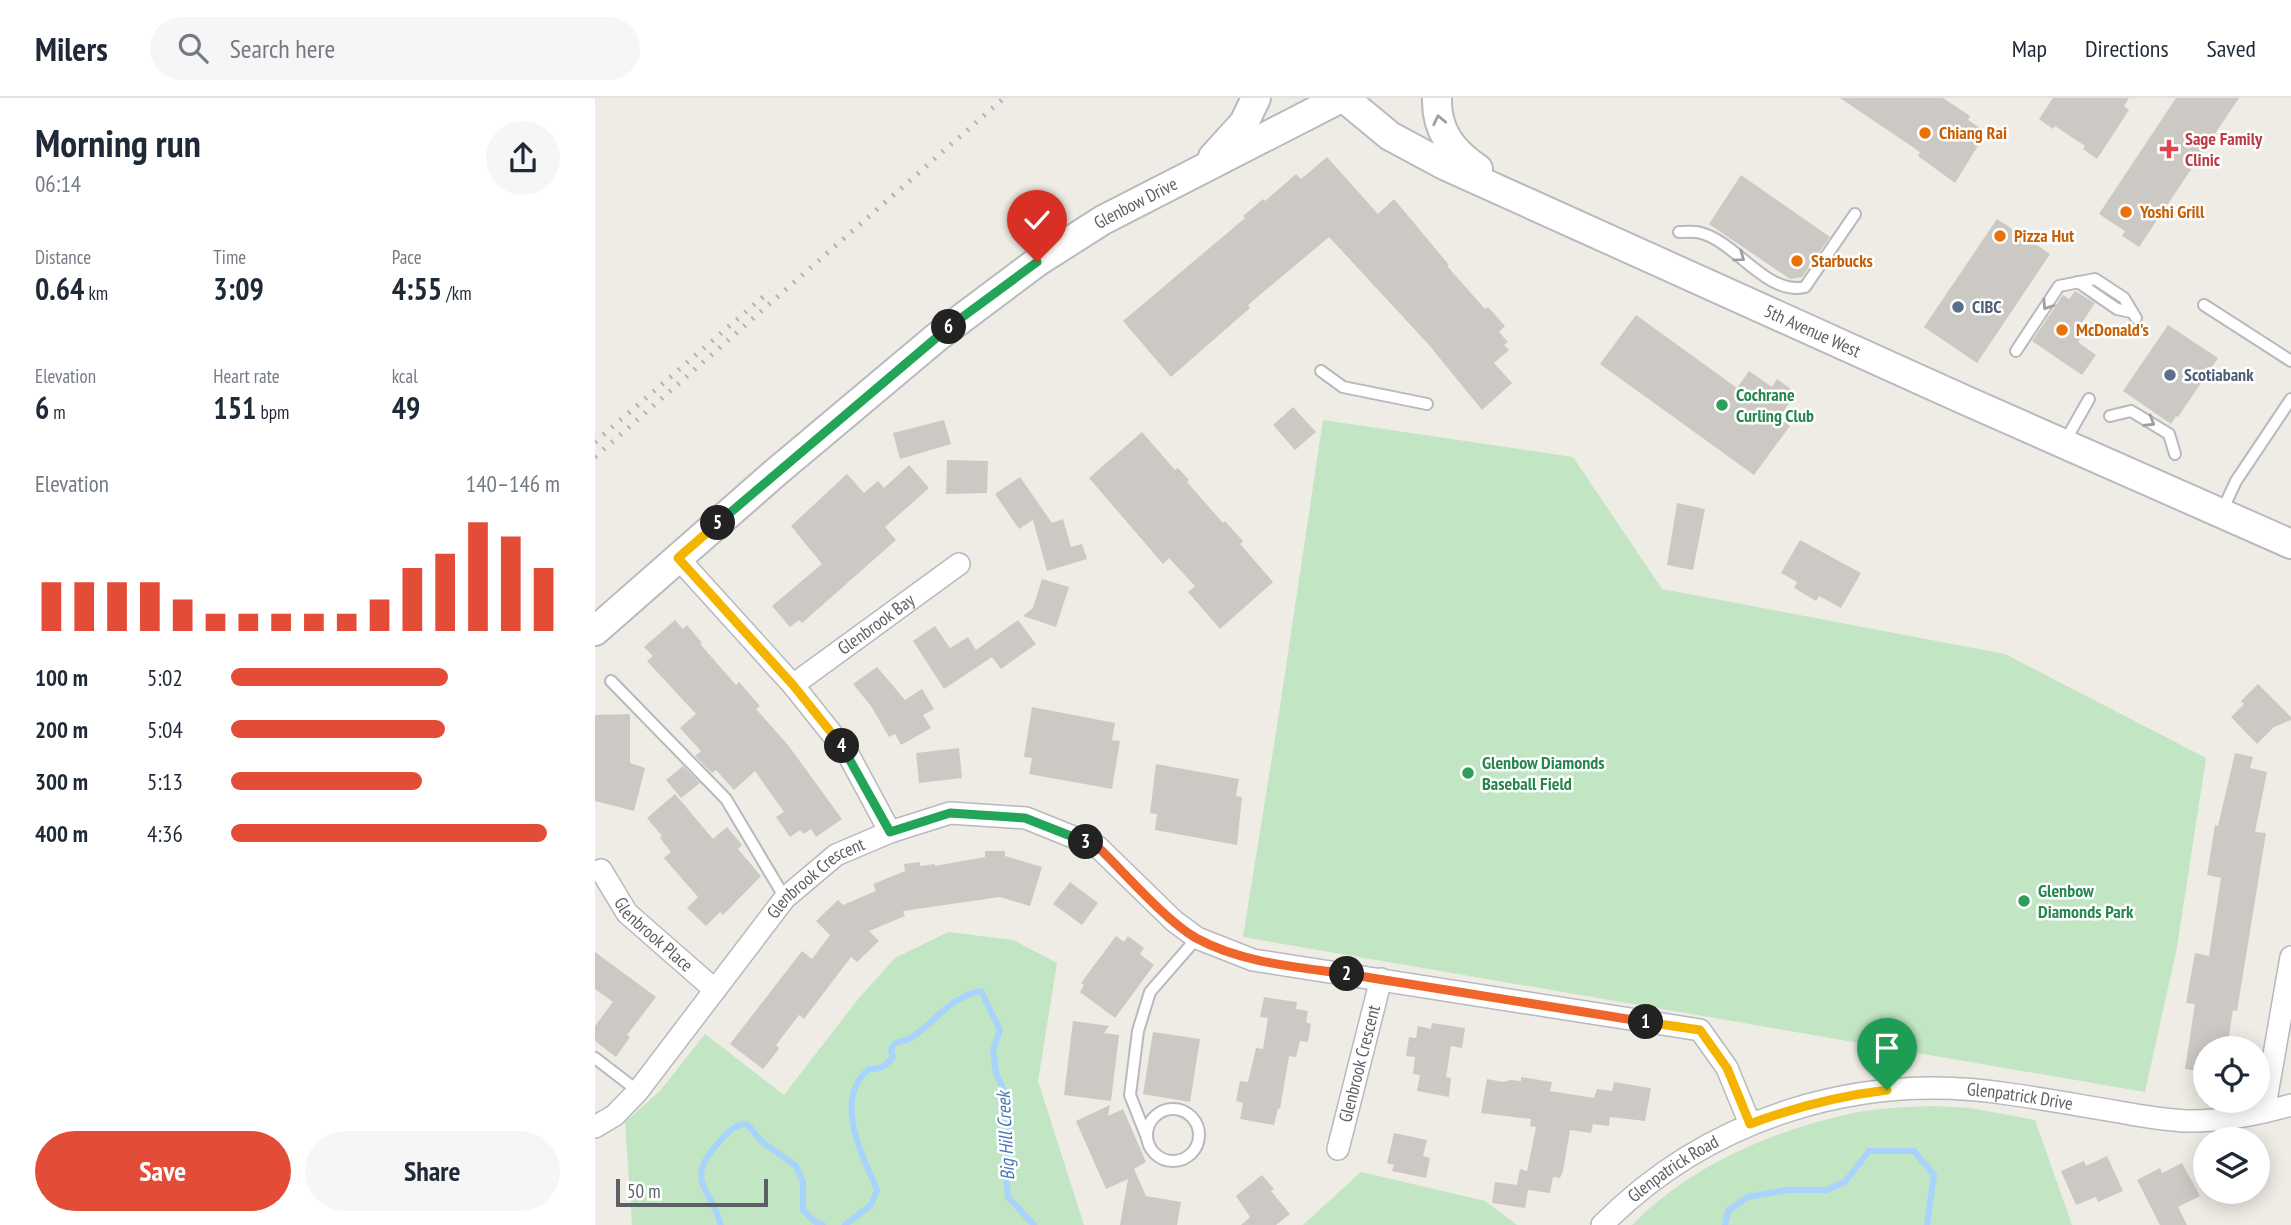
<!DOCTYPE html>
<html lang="en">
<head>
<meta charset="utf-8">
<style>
  body { margin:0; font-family:"PT Sans Narrow",sans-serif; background:#f6f6f7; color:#1f2937; height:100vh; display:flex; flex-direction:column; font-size:26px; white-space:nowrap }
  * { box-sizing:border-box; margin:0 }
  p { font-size:23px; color:#747a83 }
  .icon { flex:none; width:38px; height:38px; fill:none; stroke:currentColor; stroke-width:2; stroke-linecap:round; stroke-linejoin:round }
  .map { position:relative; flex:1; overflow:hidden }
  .sheet { display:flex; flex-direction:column; background:#fff; width:595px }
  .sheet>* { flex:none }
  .fabs { position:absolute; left:1598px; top:938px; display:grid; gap:14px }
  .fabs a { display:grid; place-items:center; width:77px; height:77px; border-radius:50%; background:#fff; box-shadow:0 4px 18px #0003; font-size:35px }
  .scale { position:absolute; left:21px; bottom:18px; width:152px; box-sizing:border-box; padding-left:7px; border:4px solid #5c5f64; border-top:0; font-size:19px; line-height:24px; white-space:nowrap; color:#5c5f64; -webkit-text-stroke:5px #fff; paint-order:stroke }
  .pin { position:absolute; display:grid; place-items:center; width:60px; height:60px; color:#fff; margin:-72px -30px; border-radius:50% 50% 50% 0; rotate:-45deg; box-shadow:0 0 7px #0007 }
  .pin .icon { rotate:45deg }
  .km { position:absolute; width:35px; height:35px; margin:-18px; border-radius:50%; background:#222; color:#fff; font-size:19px; line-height:35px; text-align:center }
  .round { display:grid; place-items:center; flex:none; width:74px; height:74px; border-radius:37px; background:#f6f6f7 }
  .headline { display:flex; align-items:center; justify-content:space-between; height:119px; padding:0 35px }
  h1 { font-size:38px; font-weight:800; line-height:52px }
  .stats { display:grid; grid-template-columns:repeat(3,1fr); gap:10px; height:119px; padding:7px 35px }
  .stats div { display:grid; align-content:center }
  .stats b { font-size:30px; font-weight:800 }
  .stats small { font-size:19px; font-weight:400 }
  .stats p { font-size:19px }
  .chart { height:196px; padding:14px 35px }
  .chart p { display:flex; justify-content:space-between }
  .chart svg { width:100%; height:126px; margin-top:7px; stroke:#e34c36; stroke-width:6 }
  .action { display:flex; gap:14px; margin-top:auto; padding:14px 35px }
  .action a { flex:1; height:80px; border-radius:42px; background:#e34c36; color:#fff; font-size:28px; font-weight:800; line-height:80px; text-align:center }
  .action a+a { background:#f6f6f7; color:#1f2937 }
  ul { padding:0 35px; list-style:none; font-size:23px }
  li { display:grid; grid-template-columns:112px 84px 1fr; align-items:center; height:52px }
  li i { height:18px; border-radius:9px; background:#e34c36 }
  header { display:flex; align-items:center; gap:42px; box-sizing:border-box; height:98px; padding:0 35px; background:#fff; border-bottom:2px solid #e0e1e3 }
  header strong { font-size:33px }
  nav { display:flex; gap:38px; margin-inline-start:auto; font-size:24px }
  .search { width:490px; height:63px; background:#f6f6f7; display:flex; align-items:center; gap:18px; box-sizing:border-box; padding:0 24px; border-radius:38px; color:#747a83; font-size:26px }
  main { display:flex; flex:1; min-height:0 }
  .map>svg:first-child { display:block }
  .green { fill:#c2e5c3 }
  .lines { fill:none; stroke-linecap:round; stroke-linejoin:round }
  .stream { stroke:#a7d3fc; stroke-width:6 }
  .building { fill:#ccc9c4 }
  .lane-casing { stroke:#b7b9be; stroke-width:14 }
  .street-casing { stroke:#b7b9be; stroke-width:24 }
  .secondary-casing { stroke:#b8bac0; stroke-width:32 }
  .lane { stroke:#fff; stroke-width:10 }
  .street { stroke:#fff; stroke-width:21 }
  .secondary { stroke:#fff; stroke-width:28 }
  .rail { stroke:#b3b3b4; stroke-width:5; stroke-dasharray:2 9; stroke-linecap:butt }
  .oneway { stroke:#9d9fa2 }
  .split-1-casing { stroke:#fff; stroke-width:14 }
  .split-2-casing { stroke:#fff; stroke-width:14 }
  .split-3-casing { stroke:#fff; stroke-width:14 }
  .split-4-casing { stroke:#fff; stroke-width:14 }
  .split-5-casing { stroke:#fff; stroke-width:14 }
  .split-6-casing { stroke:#fff; stroke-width:14 }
  .split-7-casing { stroke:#fff; stroke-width:14 }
  .split-1 { stroke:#f5b400; stroke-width:9 }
  .split-2 { stroke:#f0652b; stroke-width:9 }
  .split-3 { stroke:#f0652b; stroke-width:9 }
  .split-4 { stroke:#22a559; stroke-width:9 }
  .split-5 { stroke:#f5b400; stroke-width:9 }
  .split-6 { stroke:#22a559; stroke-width:9 }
  .split-7 { stroke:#22a559; stroke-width:9 }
  .food-dot { fill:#e8710a; stroke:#fff; stroke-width:2.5 }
  .health-dot { fill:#e0444e; stroke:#fff; stroke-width:2.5 }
  .service-dot { fill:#5c6f8a; stroke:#fff; stroke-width:2.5 }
  .leisure-dot { fill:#2e9e5b; stroke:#fff; stroke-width:2.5 }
  .labels { text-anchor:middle; stroke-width:5; stroke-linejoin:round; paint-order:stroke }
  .food-label { font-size:18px; font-weight:bold; fill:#c56008; stroke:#fff; text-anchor:start }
  .health-label { font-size:18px; font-weight:bold; fill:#be3a42; stroke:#fff; text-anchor:start }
  .street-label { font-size:18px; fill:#5c5f64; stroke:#fff }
  .service-label { font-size:18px; font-weight:bold; fill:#4e5e75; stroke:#fff; text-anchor:start }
  .leisure-label { font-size:18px; font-weight:bold; fill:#27864d; stroke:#fff; text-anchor:start }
  .water-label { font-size:19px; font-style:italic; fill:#4778b6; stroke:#fff }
</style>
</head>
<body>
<header>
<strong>Milers</strong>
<div class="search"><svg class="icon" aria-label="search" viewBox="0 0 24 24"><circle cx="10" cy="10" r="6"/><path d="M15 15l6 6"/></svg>Search here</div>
<nav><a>Map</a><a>Directions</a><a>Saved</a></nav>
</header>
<main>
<section class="sheet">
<div class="headline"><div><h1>Morning run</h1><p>06:14</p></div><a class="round"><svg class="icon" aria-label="share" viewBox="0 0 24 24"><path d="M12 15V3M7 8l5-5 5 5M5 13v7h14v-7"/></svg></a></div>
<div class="stats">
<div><p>Distance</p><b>0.64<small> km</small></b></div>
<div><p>Time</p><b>3:09</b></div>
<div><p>Pace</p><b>4:55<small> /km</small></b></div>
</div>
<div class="stats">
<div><p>Elevation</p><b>6<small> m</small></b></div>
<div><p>Heart rate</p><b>151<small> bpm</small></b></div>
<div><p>kcal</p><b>49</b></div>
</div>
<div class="chart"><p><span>Elevation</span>140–146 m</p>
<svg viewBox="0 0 160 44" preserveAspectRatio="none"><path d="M5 44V27M15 44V27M25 44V27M35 44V27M45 44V33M55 44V38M65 44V38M75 44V38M85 44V38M95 44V38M105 44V33M115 44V22M125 44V17M135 44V6M145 44V11M155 44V22"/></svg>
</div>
<ul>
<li><b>100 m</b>5:02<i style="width:66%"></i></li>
<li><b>200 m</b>5:04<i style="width:65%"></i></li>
<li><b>300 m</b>5:13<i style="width:58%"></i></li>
<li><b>400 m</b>4:36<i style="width:96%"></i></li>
</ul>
<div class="action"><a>Save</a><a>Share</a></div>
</section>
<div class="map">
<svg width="1696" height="1127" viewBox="0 0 1696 1127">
  <rect width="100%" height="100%" fill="#eeece4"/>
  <!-- green -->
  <g class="green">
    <polygon points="728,322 978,359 1067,491 1410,556 1611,660 1582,849 1550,994 648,839 683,622"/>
    <polygon points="353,834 418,842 462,865 443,983 489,1127 37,1127 30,1024 65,993 110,936 189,997 264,900 300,860"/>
    <path d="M1338,1008L1375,1010L1440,1022L1477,1127H1037C1096,1067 1177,1033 1258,1015C1284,1010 1311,1009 1338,1008Z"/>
    <polygon points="766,1074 890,1103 922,1127 708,1127"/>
  </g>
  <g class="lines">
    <!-- stream -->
    <g class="stream">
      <path d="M126,1127C115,1087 88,1083 125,1043C132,1035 140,1026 152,1026L166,1043L201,1068L208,1084V1112L219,1123L228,1127"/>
      <path d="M250,1127L276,1107L282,1092C268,1058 237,1002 274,971C286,972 291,967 298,959L296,952L299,946C304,943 310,943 314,941C340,925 354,899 386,893L405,932L398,952L401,975L411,997L415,1041L411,1079L413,1099L439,1127"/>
      <polyline points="1130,1127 1133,1113 1153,1099 1192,1092 1232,1092 1250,1084 1274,1053 1319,1053 1339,1077 1332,1127"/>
    </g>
  </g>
  <!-- building -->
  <g class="building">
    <polygon points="1245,0 1348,0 1375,18 1373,22 1388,32 1383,39 1387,41 1360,85 1323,58 1325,54"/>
    <polygon points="1458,0 1534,0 1529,8 1534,12 1502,61 1488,51 1490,48 1460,28 1458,31 1444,21"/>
    <polygon points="1581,0 1644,0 1544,149 1527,138 1530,133 1504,116"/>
    <polygon points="732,59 783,116 799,101 854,167 852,168 890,211 893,209 910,228 904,234 913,244 909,247 914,252 899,265 917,285 887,312 834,247 734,139 653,207 655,210 576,279 528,223 650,120 648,118 668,101 670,103 701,76 706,81"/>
    <polygon points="1146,77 1235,139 1207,179 1195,181 1114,126"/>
    <polygon points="1402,121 1455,156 1382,265 1329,229"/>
    <polygon points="1480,193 1500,205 1486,226 1492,230 1483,244 1501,257 1487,277 1437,243 1468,197 1474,201"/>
    <polygon points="1041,217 1142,290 1154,273 1177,289 1182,281 1201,295 1184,320 1195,328 1159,377 1005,266"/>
    <polygon points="1573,227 1623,260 1583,319 1581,318 1576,326 1528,293"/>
    <polygon points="698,309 721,334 700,352 678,327"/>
    <polygon points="349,322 356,346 305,361 298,335"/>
    <polygon points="547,334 580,372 583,370 594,382 592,384 628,425 630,423 648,443 645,446 678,484 625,531 593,494 600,488 574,460 568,466 494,380"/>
    <polygon points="352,362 393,363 392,395 351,396"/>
    <polygon points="314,367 334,390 290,429 301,442 207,525 204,522 195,529 177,508 227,466 196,428 252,376 269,395 283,383 289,390"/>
    <polygon points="425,379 457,425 468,421 476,449 487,446 492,461 452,473 438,422 424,431 400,396"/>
    <polygon points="1082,405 1110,411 1098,472 1072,467"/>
    <polygon points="1205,442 1266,475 1246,510 1224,498 1221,503 1199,490 1202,484 1186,475"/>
    <polygon points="447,481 474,489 461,529 428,518 438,510"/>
    <polygon points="80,522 88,531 92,527 107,545 105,546 141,587 144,584 165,608 161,611 193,647 247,721 221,739 216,731 209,736 205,732 195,739 181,719 189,714 160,673 139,692 121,672 117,675 100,658 106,653 85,630 101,616 52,563 58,558 49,549"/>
    <polygon points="423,522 441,546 406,571 397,559 349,591 318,543 340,528 355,550 373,539 381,552"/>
    <polygon points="282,569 310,602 327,591 339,611 328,617 336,630 306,647 300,636 294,639 276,608 258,586"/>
    <polygon points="1663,586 1696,619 1696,622 1679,629 1662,646 1636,619 1649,606 1646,603"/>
    <polygon points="437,609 520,625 517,642 525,643 517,691 434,676 437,660 429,659"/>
    <polygon points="35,616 35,665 50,670 39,713 0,703 0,617"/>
    <polygon points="364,650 367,680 324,685 321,655"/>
    <polygon points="1640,655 1658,659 1655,670 1672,674 1660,734 1671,735 1642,913 1638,912 1632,950 1610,950 1610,974 1590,971 1600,906 1591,905 1600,855 1614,858 1626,780 1612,777 1620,727 1623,728"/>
    <polygon points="561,666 644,681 641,698 647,699 642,747 560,732 562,716 555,715"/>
    <polygon points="88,668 105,685 86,700 71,682"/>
    <polygon points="80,696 118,741 132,729 147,747 143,751 166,778 128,817 125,814 111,828 92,810 103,799 69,760 76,754 65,740 67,738 52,720"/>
    <polygon points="390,753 410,753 410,758 447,769 435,808 405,799 308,813 310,818 274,833 284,843 262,864 256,859 209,921 204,917 181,947 184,950 183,952 168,971 135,946 207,853 217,861 235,837 221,823 243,802 248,807 281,793 278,786 310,773 309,766 325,764 325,768 340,766 340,768 390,759"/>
    <polygon points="475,784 503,805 487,827 458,806"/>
    <polygon points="521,838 529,844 533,838 549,850 545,856 559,867 520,920 485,894 489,887 486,885"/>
    <polygon points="0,854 61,899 32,937 35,939 21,959 0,943 0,928 18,904 0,891"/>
    <polygon points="669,899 702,904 701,911 713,913 711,924 716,926 713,944 705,943 701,959 694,958 685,1011 683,1010 679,1027 645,1021 648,1005 641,1003 645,983 653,984 661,950 668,951 673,920 665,919"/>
    <polygon points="478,923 514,928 509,935 524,937 516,1003 469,997"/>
    <polygon points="837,925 870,930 867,950 856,948 851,979 856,980 854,999 822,993 825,977 818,976 820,959 811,958 814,939 821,940 823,928 836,931"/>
    <polygon points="558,934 605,941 595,1004 548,996"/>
    <polygon points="926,979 957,984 955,993 999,1000 1002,991 1017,993 1019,984 1056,990 1050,1023 1015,1019 1014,1028 998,1026 996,1035 975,1032 968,1073 965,1080 958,1079 955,1095 933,1092 930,1110 897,1105 900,1084 922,1087 925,1071 932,1073 941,1029 935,1028 936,1021 886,1015 892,981 908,984 916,982 926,983"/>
    <polygon points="515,1007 513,1018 528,1011 551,1064 539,1071 551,1098 586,1104 582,1127 525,1127 533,1081 511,1091 481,1023"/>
    <polygon points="799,1035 832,1042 828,1058 835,1060 831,1080 797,1073 799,1067 792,1065"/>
    <polygon points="1512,1058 1528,1093 1503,1104 1501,1099 1481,1107 1466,1073 1489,1063 1491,1068"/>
    <polygon points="1587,1065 1605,1098 1583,1109 1592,1127 1565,1127 1542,1082 1565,1070 1567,1075"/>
    <polygon points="667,1077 679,1091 676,1093 695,1116 681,1127 646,1127 655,1119 641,1098"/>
  </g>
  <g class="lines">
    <!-- lane casing -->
    <g class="lane-casing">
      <g id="lane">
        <path d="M1084,134C1091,134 1099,133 1106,135C1141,144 1172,198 1210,189L1260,116"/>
        <polyline points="1483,184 1522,211 1536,214"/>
        <polyline points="1609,207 1696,263"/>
        <polyline points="1421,253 1464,188 1500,181 1529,200 1541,220"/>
        <polyline points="726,273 748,289 832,306"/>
        <polyline points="1515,318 1536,313 1574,336 1580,356"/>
        <polyline points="1469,345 1494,301"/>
        <polyline points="1627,413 1641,383 1696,301"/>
        <polyline points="16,583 131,701 190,800"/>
        <polyline points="0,960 43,993"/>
        <circle cx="578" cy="1037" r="26"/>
        <polyline points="552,1040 535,997 543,933 555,894 602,840"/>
      </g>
    </g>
    <!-- street casing -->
    <g class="street-casing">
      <g id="street">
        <polyline points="83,460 198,587 253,656 295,734"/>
        <path id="s1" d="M198,587L364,466"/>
        <path id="s2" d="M6,772L32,815L120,892"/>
        <polyline points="1669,1014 1696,859"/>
        <path id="s3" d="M0,1029L20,1017L43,993L190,800L241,757L295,734L355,715L431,720L503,749L579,823L602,840L658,862L1105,932L1132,970L1155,1026"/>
        <path id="s4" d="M743,1051L786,881"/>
        <path id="s5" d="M1007,1127C1114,1019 1265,973 1414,996C1451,1001 1487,1008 1524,1014C1548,1018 1573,1023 1597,1023C1631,1023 1664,1016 1696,1007"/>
      </g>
    </g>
    <!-- secondary casing -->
    <g class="secondary-casing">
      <g id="secondary">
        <path id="s6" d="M749,0L795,38L849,67L1372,303L1696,446"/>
        <path d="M842,0C841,33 857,53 883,71"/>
        <polyline points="618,59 649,25 661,0"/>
        <path id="s7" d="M0,533L180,375L342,239L442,164L508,122L746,0"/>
      </g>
    </g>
    <!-- lane -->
    <use href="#lane" class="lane"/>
    <!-- street -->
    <use href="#street" class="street"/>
    <!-- secondary -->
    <use href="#secondary" class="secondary"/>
    <!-- rail -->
    <g class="rail">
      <polyline points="0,344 175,193"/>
      <polyline points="0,359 409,0"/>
    </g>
  </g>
  <!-- one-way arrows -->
  <defs><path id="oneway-chevron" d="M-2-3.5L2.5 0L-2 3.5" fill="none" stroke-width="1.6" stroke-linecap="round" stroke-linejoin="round" transform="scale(1.75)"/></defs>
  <g class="oneway">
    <use href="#oneway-chevron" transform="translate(844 22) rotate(-102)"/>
    <use href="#oneway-chevron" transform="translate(1145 159) rotate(36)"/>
    <use href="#oneway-chevron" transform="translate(1452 207) rotate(124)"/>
    <use href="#oneway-chevron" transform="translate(1555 324) rotate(31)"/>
  </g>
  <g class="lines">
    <!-- split-1 casing -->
    <g class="split-1-casing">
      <path id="split-1" d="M1051,924L1105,932L1132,970L1155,1026C1200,1009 1244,998 1292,992"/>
    </g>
    <!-- split-2 casing -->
    <g class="split-2-casing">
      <polyline id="split-2" points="752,876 1051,924"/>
    </g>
    <!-- split-3 casing -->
    <g class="split-3-casing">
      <path id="split-3" d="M491,744L503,749C530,775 570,822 601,840C647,865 701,869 752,876"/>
    </g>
    <!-- split-4 casing -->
    <g class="split-4-casing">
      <polyline id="split-4" points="247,648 295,734 355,715 430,720 491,744"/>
    </g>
    <!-- split-5 casing -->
    <g class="split-5-casing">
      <polyline id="split-5" points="123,425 83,460 198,587 247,648"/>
    </g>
    <!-- split-6 casing -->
    <g class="split-6-casing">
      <polyline id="split-6" points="123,425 354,229"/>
    </g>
    <!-- split-7 casing -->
    <g class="split-7-casing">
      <polyline id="split-7" points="354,229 442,164"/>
    </g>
    <!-- split-1 -->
    <use href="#split-1" class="split-1"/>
    <!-- split-2 -->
    <use href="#split-2" class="split-2"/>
    <!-- split-3 -->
    <use href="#split-3" class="split-3"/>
    <!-- split-4 -->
    <use href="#split-4" class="split-4"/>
    <!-- split-5 -->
    <use href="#split-5" class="split-5"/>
    <!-- split-6 -->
    <use href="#split-6" class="split-6"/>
    <!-- split-7 -->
    <use href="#split-7" class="split-7"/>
  </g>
  <!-- markers -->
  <g class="food-dot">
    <circle cx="1330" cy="35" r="7"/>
    <circle cx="1531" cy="114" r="7"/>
    <circle cx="1405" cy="138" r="7"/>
    <circle cx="1202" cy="163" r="7"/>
    <circle cx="1467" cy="232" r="7"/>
  </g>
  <path class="health-dot" d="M1570.5 40.5h7v7h7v7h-7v7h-7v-7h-7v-7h7z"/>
  <g class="service-dot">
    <circle cx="1363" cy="209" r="7"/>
    <circle cx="1575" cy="277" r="7"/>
  </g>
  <g class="leisure-dot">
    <circle cx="1127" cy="307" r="7"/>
    <circle cx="873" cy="675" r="7"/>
    <circle cx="1429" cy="803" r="7"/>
  </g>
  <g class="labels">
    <!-- food labels -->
    <g class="food-label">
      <text x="1344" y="41">Chiang Rai</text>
      <text x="1545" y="120">Yoshi Grill</text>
      <text x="1419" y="144">Pizza Hut</text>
      <text x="1216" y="169">Starbucks</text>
      <text x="1481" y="238">McDonald's</text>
    </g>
    <!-- health labels -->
    <g class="health-label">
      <text x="1590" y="47">Sage Family<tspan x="1590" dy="21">Clinic</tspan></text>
    </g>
    <!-- street labels -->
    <g class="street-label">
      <text dy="6" stroke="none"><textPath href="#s7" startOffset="691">Glenbow Drive</textPath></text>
      <text dy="6" stroke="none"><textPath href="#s6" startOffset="525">5th Avenue West</textPath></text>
      <text dy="6" stroke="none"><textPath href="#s1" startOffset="103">Glenbrook Bay</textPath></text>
      <text dy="6" stroke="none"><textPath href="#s3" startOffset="336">Glenbrook Crescent</textPath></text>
      <text dy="6" stroke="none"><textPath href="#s2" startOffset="84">Glenbrook Place</textPath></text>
      <text dy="6" stroke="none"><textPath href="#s4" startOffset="88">Glenbrook Crescent</textPath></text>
      <text dy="6" stroke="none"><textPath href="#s5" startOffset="455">Glenpatrick Drive</textPath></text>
      <text dy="6" stroke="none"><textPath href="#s5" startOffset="91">Glenpatrick Road</textPath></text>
    </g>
    <!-- service labels -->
    <g class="service-label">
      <text x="1377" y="215">CIBC</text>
      <text x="1589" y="283">Scotiabank</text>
    </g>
    <!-- leisure labels -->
    <g class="leisure-label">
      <text x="1141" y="303">Cochrane<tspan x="1141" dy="21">Curling Club</tspan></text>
      <text x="887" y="671">Glenbow Diamonds<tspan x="887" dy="21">Baseball Field</tspan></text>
      <text x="1443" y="799">Glenbow<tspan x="1443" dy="21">Diamonds Park</tspan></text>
    </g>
    <!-- water labels -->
    <g class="water-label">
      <text transform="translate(410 1038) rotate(-93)" y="7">Big Hill Creek</text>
    </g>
  </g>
</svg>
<div class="fabs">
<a><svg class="icon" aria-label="locate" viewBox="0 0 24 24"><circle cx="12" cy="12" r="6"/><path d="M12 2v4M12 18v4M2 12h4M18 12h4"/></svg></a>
<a><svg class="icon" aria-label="layers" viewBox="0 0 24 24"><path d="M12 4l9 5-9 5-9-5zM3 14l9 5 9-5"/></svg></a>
</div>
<div class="scale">50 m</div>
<div class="pin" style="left:1292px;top:992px;background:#1e9e55"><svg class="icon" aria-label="arrive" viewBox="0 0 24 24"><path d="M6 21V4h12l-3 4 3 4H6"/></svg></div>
<div class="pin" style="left:442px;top:164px;background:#d93025"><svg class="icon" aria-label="check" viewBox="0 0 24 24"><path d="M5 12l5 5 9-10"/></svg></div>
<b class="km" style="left:1051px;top:924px">1</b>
<b class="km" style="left:752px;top:876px">2</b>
<b class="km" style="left:491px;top:744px">3</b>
<b class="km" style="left:247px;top:648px">4</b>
<b class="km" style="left:123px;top:425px">5</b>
<b class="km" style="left:354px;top:229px">6</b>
</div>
</main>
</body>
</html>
